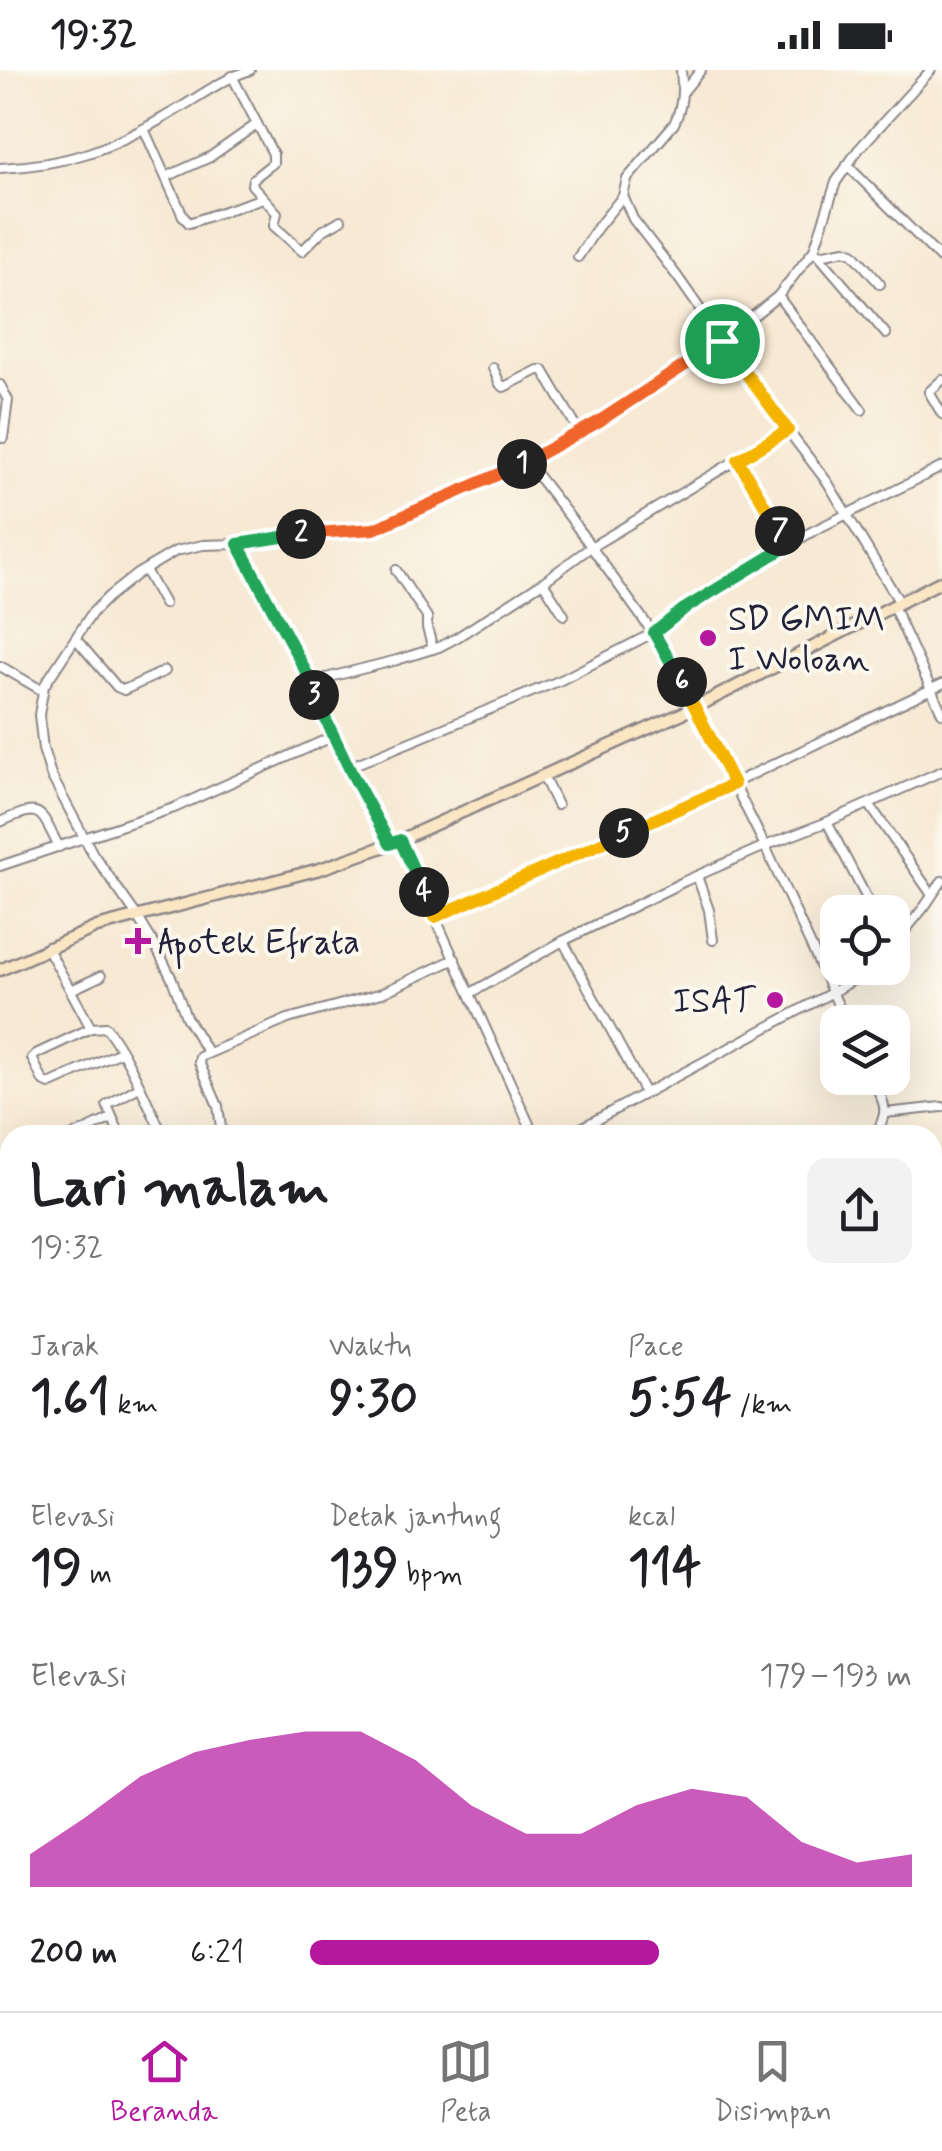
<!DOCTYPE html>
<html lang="id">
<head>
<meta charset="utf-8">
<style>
  body { margin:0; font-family:Mynerve,sans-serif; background:#f2f2f2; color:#202124; height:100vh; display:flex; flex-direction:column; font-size:38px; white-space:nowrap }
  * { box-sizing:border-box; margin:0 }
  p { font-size:32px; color:#757577 }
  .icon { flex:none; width:55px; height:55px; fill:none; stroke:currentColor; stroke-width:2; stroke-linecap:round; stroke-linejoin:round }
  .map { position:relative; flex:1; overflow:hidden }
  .panel { position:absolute; left:0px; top:1055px; width:942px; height:888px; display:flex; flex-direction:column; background:#fff; border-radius:30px 30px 0 0; box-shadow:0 10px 40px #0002 }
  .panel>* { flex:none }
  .fabs { position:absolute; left:820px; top:825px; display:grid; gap:20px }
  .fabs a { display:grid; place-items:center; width:90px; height:90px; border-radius:20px; background:#fff; box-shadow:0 10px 40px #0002; font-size:50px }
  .pin { position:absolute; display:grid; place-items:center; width:85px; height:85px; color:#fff; margin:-42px; border:5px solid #fff; border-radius:50%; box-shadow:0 2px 10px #0007 }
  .km { position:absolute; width:50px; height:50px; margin:-25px; border-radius:50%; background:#222; color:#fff; font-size:28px; line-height:50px; text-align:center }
  .round { display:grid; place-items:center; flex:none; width:105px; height:105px; border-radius:20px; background:#f2f2f2 }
  .head { display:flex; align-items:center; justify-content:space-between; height:170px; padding:0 30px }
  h1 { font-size:55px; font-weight:700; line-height:75px }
  .stats { display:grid; grid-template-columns:repeat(3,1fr); gap:15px; height:170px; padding:10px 30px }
  .stats div { display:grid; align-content:center }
  .stats b { font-size:50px; font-weight:700 }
  .stats small { font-size:28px; font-weight:400 }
  .stats p { font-size:28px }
  .chart { height:280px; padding:20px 30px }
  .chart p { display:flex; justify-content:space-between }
  .chart svg { width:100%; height:180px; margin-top:10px; fill:#b5179e; opacity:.7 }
  ul { padding:0 30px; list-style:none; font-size:32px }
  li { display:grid; grid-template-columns:160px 120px 1fr; align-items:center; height:75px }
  li i { height:25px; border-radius:12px; background:#b5179e }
  .status { display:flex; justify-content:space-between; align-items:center; height:70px; padding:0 50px; background:#fff; direction:ltr }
  .status svg { height:28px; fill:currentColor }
  .tab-bar { display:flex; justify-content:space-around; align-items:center; height:140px; border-top:2px solid #e0e0e0; background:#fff; font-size:28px; color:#757577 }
  .tab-bar a { display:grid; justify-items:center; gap:5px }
  .tab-bar .current { color:#b5179e }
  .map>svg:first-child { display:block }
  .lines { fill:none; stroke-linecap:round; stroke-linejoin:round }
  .river { stroke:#51b7d0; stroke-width:14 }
  .street-casing { stroke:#8c8687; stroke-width:12 }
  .secondary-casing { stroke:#8c8687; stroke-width:15 }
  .street { stroke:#fff; stroke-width:8 }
  .secondary { stroke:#fbe6c4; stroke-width:10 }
  .split-1-casing { stroke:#fff; stroke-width:20 }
  .split-2-casing { stroke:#fff; stroke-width:20 }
  .split-3-casing { stroke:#fff; stroke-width:20 }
  .split-4-casing { stroke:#fff; stroke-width:20 }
  .split-5-casing { stroke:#fff; stroke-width:20 }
  .split-6-casing { stroke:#fff; stroke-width:20 }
  .split-7-casing { stroke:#fff; stroke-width:20 }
  .split-8-casing { stroke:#fff; stroke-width:20 }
  .split-1 { stroke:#f0652b; stroke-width:12 }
  .split-2 { stroke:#f0652b; stroke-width:12 }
  .split-3 { stroke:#22a559; stroke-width:12 }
  .split-4 { stroke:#22a559; stroke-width:12 }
  .split-5 { stroke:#f5b400; stroke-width:12 }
  .split-6 { stroke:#f5b400; stroke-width:12 }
  .split-7 { stroke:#22a559; stroke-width:12 }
  .split-8 { stroke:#f5b400; stroke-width:12 }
  .poi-dot { fill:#b5179e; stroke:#fbf7ec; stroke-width:4 }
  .labels { text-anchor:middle; stroke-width:8; stroke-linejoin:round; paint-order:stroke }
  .poi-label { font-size:35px; fill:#22223b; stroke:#fbf7ec; text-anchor:start }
</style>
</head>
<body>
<div class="status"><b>19:32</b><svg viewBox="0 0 49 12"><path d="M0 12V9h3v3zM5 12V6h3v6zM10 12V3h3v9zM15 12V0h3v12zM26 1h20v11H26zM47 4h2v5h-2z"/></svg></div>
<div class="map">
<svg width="942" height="1941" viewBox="0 0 942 1941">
  <rect width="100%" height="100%" fill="#fbf7ec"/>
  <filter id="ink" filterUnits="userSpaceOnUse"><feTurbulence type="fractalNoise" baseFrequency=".01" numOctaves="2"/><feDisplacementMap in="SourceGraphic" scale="20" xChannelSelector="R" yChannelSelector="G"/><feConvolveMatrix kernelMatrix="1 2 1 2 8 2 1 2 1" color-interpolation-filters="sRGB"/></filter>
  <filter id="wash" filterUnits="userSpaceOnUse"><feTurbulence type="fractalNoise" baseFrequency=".0048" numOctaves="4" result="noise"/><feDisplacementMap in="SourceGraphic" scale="40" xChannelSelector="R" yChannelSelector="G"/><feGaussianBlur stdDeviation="2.25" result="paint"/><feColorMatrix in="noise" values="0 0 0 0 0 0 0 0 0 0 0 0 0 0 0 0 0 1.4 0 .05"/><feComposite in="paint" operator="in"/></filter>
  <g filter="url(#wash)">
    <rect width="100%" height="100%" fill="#f7e9d3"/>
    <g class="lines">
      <!-- river -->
      <g class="river">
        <polyline points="932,1930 942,1932"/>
        <polyline points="848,1941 885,1932"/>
      </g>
    </g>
  </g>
  <g filter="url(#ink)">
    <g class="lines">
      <!-- street casing -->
      <g class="street-casing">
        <g id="street">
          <path d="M681,0C683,20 683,35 674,54L627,109L623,126L633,149L677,206L756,319L828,413L900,533"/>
          <polyline points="232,6 273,84 273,93 253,109 252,115 277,143 274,156 302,181 322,161 341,150"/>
          <polyline points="683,22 701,0"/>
          <polyline points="144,59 183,146 189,153 263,128"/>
          <polyline points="847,95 940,188"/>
          <path d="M0,98C67,95 111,79 168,45C196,29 220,10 250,0"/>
          <polyline points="166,107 210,87 257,54"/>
          <polyline points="814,180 886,264"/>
          <polyline points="819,185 845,180 853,183 880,214"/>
          <polyline points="578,187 597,158 623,126"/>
          <polyline points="778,226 862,340"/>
          <polyline points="493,298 500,314 504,317 538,300 543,300 580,363"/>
          <polyline points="942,310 929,322 942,344"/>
          <polyline points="0,315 8,330 3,368"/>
          <polyline points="737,390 789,475"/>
          <polyline points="527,392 569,446 653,563 688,622 765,776 846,952"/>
          <polyline points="237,474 313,615"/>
          <polyline points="145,500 164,534"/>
          <polyline points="396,500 427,547 427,558 433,579"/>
          <polyline points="543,512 564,545"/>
          <polyline points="893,536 942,643"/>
          <polyline points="76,569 117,617 124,620 165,601"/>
          <polyline points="0,596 43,621"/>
          <polyline points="349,697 561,610 653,563 684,539 718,517 813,461 942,397"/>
          <polyline points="543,706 557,735"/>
          <polyline points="869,734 932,825"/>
          <path d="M0,752C43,733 39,739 59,777"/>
          <polyline points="827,752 874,842"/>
          <polyline points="400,770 534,1065"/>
          <polyline points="391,774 352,704 313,622 313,615 326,608 397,590 439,577 456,568 543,512 591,477 787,360"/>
          <polyline points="0,796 174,738 334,666"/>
          <polyline points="697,806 709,840 713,870"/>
          <polyline points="435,847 734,713 942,614"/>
          <polyline points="563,871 645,1023"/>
          <polyline points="47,877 91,958"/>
          <polyline points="892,877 925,836 942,811"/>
          <polyline points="71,920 101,906"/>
          <polyline points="471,923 563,871 685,811 765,776 827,752 942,701"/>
          <path d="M121,982L49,1014L43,1011L32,988L36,984L91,958L106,957C130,989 145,1029 163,1065"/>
          <polyline points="208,983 186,947 172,909 157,879 137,846 93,784 51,705 43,679 39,645 44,616 92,543 108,527 137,504 176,481 203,475 237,474 317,462 373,459 527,392 598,353 722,271 778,226 814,180 836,112 858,80 931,0"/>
          <path d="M872,1008C884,1034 891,1038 875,1065"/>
          <polyline points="885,1043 942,1037"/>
          <polyline points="75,1065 112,1048"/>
          <polyline points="120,1065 107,1035 139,1017"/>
          <polyline points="222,1065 218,1036 199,992 200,987 288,949 382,923 455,889"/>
          <polyline points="568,1065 833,922 873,898"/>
          <polyline points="0,1098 10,1119"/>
          <polyline points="932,1841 942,1847"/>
        </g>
      </g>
      <!-- secondary casing -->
      <g class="secondary-casing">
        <polyline id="secondary" points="0,900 97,857 320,799 391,774 696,637 942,511"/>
      </g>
      <!-- street -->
      <use href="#street" class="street"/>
      <!-- secondary -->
      <use href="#secondary" class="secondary"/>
    </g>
  </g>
  <g class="lines" filter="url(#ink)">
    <!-- split-1 casing -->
    <g class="split-1-casing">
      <polyline id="split-1" points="522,394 598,352 722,271"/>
    </g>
    <!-- split-2 casing -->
    <g class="split-2-casing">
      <polyline id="split-2" points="301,464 374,459 522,394"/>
    </g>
    <!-- split-3 casing -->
    <g class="split-3-casing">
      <polyline id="split-3" points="301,464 238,474 313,615 314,625"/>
    </g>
    <!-- split-4 casing -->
    <g class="split-4-casing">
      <polyline id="split-4" points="314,625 352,704 390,774 400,770 424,822"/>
    </g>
    <!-- split-5 casing -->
    <g class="split-5-casing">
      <polyline id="split-5" points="424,822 435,847 624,763"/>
    </g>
    <!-- split-6 casing -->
    <g class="split-6-casing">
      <polyline id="split-6" points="624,763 734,714 682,612"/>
    </g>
    <!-- split-7 casing -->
    <g class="split-7-casing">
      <polyline id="split-7" points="682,612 654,563 684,539 789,475 780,461"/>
    </g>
    <!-- split-8 casing -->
    <g class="split-8-casing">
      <polyline id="split-8" points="722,271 788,360 738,390 780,461"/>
    </g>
    <!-- split-1 -->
    <use href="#split-1" class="split-1"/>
    <!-- split-2 -->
    <use href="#split-2" class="split-2"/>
    <!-- split-3 -->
    <use href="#split-3" class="split-3"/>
    <!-- split-4 -->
    <use href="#split-4" class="split-4"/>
    <!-- split-5 -->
    <use href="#split-5" class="split-5"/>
    <!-- split-6 -->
    <use href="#split-6" class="split-6"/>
    <!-- split-7 -->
    <use href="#split-7" class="split-7"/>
    <!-- split-8 -->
    <use href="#split-8" class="split-8"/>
  </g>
  <!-- markers -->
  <g class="poi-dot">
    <circle cx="708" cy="568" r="10"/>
    <path d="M133 856h10v10h10v10h-10v10h-10v-10h-10v-10h10z"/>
    <circle cx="775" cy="930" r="10"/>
  </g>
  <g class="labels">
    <!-- poi labels -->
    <g class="poi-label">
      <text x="728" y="560">SD GMIM<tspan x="728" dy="40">I Woloan</tspan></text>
      <text x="158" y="883">Apotek Efrata</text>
      <text x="755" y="942" text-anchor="end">ISAT</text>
    </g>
  </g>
</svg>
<div class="fabs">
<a><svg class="icon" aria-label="locate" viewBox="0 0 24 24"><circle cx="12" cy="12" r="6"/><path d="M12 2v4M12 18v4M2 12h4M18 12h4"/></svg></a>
<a><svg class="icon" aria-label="layers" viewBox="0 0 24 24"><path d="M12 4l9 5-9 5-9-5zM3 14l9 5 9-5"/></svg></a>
</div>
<div class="pin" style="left:722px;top:271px;background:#1e9e55"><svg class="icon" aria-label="arrive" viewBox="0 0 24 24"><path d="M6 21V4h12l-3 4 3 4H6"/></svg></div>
<b class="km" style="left:522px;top:394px">1</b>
<b class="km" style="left:301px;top:464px">2</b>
<b class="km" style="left:314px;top:625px">3</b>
<b class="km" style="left:424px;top:822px">4</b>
<b class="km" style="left:624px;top:763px">5</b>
<b class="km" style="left:682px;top:612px">6</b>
<b class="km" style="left:780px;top:461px">7</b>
<section class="panel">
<div class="head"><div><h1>Lari malam</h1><p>19:32</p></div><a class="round"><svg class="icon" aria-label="share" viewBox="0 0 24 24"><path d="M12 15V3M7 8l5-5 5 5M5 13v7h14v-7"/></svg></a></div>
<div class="stats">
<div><p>Jarak</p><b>1.61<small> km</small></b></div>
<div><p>Waktu</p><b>9:30</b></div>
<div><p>Pace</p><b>5:54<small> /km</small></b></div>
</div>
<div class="stats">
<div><p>Elevasi</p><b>19<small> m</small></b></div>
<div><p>Detak jantung</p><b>139<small> bpm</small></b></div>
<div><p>kcal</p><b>114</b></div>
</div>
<div class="chart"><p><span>Elevasi</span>179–193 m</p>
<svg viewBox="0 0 160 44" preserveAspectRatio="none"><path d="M0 44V36L10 27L20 17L30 11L40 8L50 6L60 6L70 13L80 24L90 31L100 31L110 24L120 20L130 22L140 33L150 38L160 36V44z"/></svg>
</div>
<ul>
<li><b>200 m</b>6:21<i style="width:58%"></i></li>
</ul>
</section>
</div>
<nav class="tab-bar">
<a class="current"><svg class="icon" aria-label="home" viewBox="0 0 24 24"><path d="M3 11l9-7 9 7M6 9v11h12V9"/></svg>Beranda</a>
<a><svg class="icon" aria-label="map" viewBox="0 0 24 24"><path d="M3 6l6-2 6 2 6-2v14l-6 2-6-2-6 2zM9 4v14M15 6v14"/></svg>Peta</a>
<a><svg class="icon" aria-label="saved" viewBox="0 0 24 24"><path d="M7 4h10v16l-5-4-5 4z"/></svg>Disimpan</a>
</nav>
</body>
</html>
